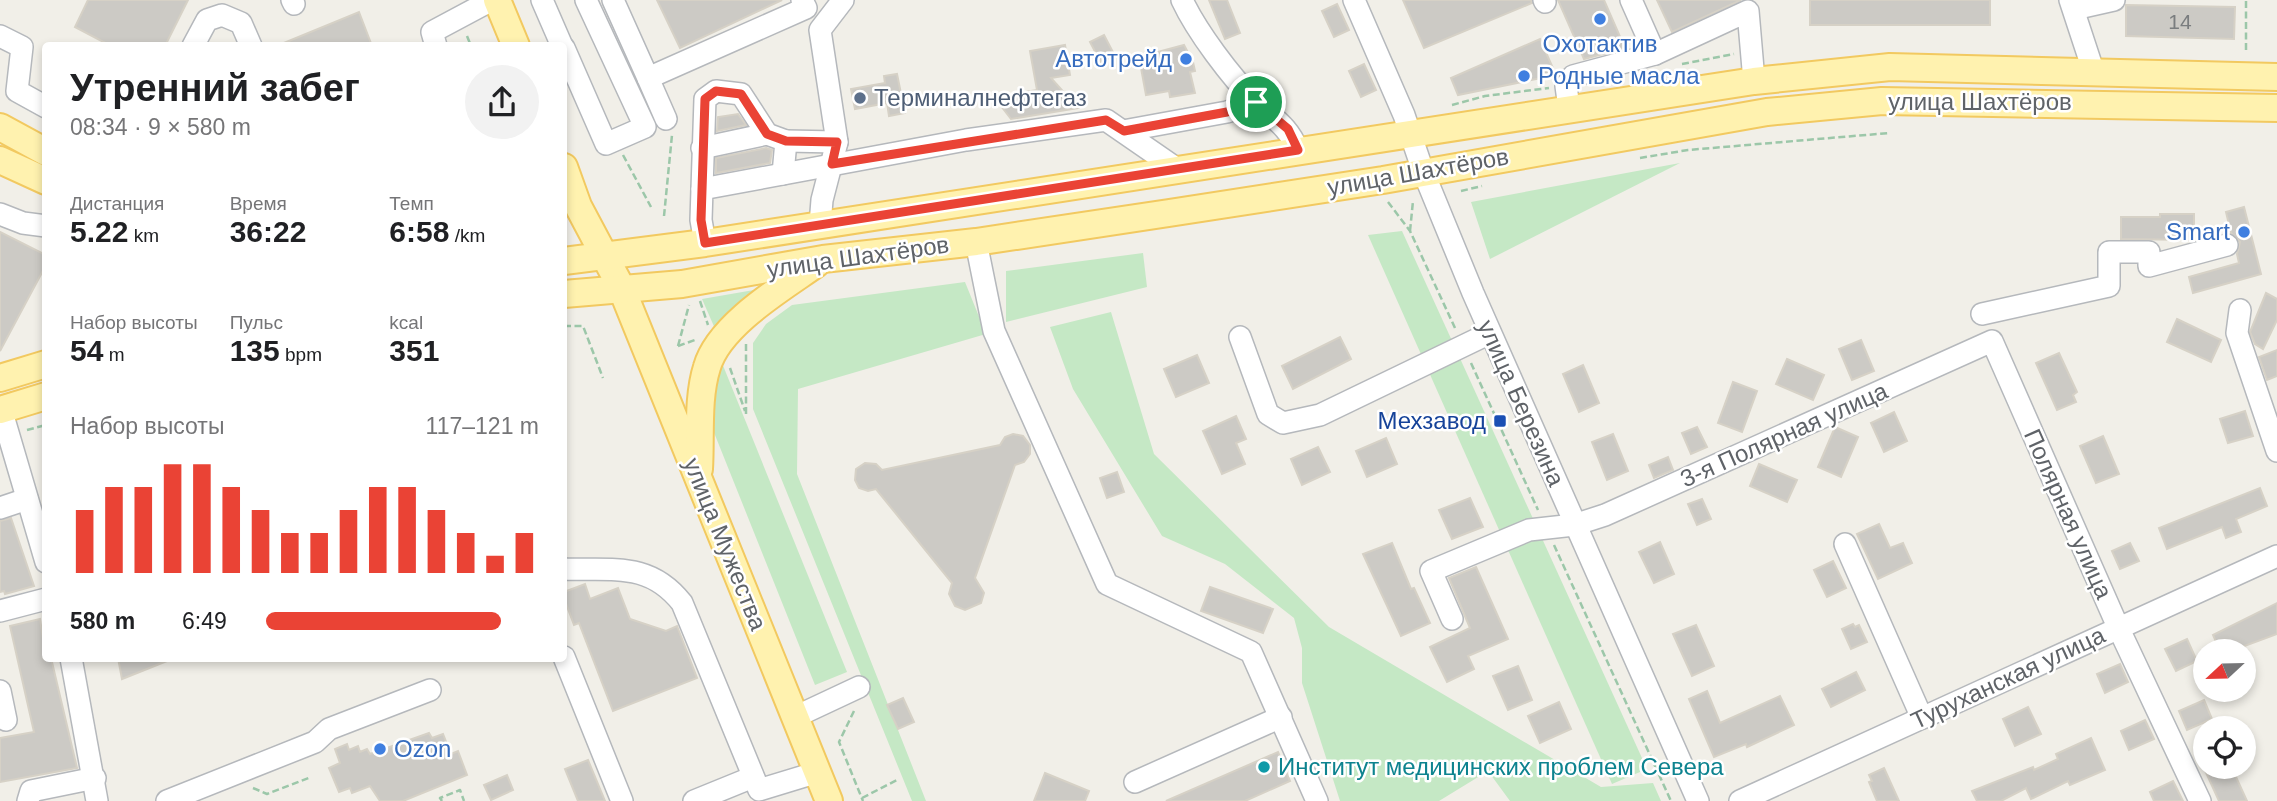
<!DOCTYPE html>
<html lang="ru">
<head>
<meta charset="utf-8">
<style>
  body { margin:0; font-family:Arial,sans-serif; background:#f2f2f2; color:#202124; height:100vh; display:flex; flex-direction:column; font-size:26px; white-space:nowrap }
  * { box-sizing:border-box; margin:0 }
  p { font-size:23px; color:#757577 }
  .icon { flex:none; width:38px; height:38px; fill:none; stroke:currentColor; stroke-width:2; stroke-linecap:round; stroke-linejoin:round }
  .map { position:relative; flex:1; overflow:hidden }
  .panel { position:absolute; left:42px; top:42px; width:525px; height:620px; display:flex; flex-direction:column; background:#fff; border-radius:7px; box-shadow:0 4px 10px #0003 }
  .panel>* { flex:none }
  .needle { width:46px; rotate:248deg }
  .buttons { position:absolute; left:2193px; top:639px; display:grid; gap:14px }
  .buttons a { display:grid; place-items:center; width:63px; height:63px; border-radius:50%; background:#fff; box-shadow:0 4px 10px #0003; font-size:35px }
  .pin { position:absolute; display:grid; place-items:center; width:60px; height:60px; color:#fff; margin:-30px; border:4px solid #fff; border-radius:50%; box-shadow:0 2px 7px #0007 }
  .round { display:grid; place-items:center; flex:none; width:74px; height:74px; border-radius:37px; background:#f2f2f2 }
  .overview { display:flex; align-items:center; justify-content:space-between; height:119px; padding:0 28px }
  h1 { font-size:38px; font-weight:700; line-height:52px }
  .figures { display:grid; grid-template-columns:repeat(3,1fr); gap:10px; height:119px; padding:7px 28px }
  .figures div { display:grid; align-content:center }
  .figures b { font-size:30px; font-weight:700 }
  .figures small { font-size:19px; font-weight:400 }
  .figures p { font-size:19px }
  .chart { height:196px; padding:14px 28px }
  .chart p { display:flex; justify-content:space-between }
  .chart svg { width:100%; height:126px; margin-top:7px; stroke:#ea4335; stroke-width:6 }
  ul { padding:0 28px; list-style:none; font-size:23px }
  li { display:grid; grid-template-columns:112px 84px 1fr; align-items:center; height:52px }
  li i { height:18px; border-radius:9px; background:#ea4335 }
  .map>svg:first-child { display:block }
  .green { fill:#c5e8c5 }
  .building { fill:#cccac5; stroke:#d6d1c6; stroke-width:2 }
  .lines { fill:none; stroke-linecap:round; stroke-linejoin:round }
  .minor-casing { stroke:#b5b8bc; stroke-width:24 }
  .major-casing { stroke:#f2c960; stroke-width:30 }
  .path { stroke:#9cc7a9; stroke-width:2.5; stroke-dasharray:7 3.5; stroke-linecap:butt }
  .minor { stroke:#fff; stroke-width:21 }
  .major { stroke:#fff2af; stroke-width:26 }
  .route-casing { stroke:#fff; stroke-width:14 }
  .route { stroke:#ea4335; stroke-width:9 }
  .shop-dot { fill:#3f7fe0; stroke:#fff; stroke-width:2.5 }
  .service-dot { fill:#5c6f8a; stroke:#fff; stroke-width:2.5 }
  .transit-dot { fill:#1a4fb4; stroke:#fff; stroke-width:2.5 }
  .culture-dot { fill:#0f9aa8; stroke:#fff; stroke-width:2.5 }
  .labels { text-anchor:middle; stroke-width:5; stroke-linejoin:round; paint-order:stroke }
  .number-label { font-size:21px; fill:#7a7d7f }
  .shop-label { font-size:24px; fill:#366cbe; stroke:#fff; text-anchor:end }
  .service-label { font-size:24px; fill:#4e5e75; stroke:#fff; text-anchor:start }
  .street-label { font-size:24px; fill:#5f6368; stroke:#fff }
  .transit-label { font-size:24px; fill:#164399; stroke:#fff; text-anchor:end }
  .culture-label { font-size:24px; fill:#0d838f; stroke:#fff; text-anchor:start }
</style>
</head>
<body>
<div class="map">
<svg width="2277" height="801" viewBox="0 0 2277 801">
  <rect width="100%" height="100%" fill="#f1efe8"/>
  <!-- green -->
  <g class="green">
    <polygon points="1680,163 1490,259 1471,202"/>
    <polygon points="1402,231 1647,769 1612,784 1368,235"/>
    <polygon points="1143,253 1147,287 1006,322 1006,271"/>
    <polygon points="965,282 986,334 798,389 797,474 926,801 912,801 753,409 753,343 766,324 792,305"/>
    <polygon points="771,287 716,331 702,299"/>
    <polygon points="1111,312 1154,454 1329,627 1601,787 1653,783 1661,801 1510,801 1488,771 1439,801 1340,801 1302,683 1302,648 1294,618 1225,564 1162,536 1073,389 1050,327"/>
    <polygon points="722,363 847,672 815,685 709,420"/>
  </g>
  <!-- building -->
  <g class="building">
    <polygon points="88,0 188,0 165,46 111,46 75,27"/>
    <polygon points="657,0 782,0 680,48"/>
    <polygon points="1209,0 1227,0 1240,33 1225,39"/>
    <polygon points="1403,0 1531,0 1532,3 1424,48"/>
    <polygon points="1558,0 1604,0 1625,48 1584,59"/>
    <polygon points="1657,0 1741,0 1672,32"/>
    <rect x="1810" y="0" width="180" height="25"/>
    <polygon points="1337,4 1349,30 1334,37 1322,11"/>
    <polygon points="2126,5 2235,7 2234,39 2126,36"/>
    <polygon points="359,12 372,46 279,46 279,45"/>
    <polygon points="1104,35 1115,56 1101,63 1090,42"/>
    <polygon points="1540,39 1556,75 1458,95 1451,78"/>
    <polygon points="1065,45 1070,75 1051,78 1078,108 1011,119 994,97 1037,90 1030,51"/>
    <polygon points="1184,45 1193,62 1195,71 1190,72 1195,93 1170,97 1169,91 1146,95 1139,57"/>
    <polygon points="1364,64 1376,90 1361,97 1349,71"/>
    <polygon points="897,74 905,113 889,116 887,103 855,109 851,89 885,83 884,76"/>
    <polygon points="738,114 746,125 717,131 718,117"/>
    <polygon points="766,148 772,150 770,163 716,173 716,158"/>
    <polygon points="2244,207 2261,274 2193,293 2189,277 2239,263 2237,254 2240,242 2231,233 2226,212"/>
    <polygon points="2160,214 2194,214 2194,240 2121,239 2121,217 2160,217"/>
    <polygon points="0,232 46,255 46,265 0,351"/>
    <polygon points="2266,293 2277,299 2277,320 2263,349 2255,344 2250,332"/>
    <polygon points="2177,319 2221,340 2211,362 2167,342"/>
    <polygon points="1340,337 1351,359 1293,389 1282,366"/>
    <polygon points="1861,340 1874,371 1852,380 1839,349"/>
    <polygon points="2277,350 2277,376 2267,380 2259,357"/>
    <polygon points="2059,353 2077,392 2073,395 2076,402 2057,410 2036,363"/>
    <polygon points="1197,355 1209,383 1176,397 1164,369"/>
    <polygon points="1787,359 1824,375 1813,400 1776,384"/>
    <polygon points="1583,365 1599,403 1579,412 1563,374"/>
    <polygon points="1733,382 1757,391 1742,432 1718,423"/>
    <polygon points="2245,411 2253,436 2228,443 2220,419"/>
    <polygon points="1894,412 1907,441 1884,452 1871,423"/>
    <polygon points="1236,416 1246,439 1236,443 1245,464 1222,474 1203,431"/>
    <polygon points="1697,427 1707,447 1691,454 1682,433"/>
    <polygon points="1835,427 1858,437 1841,477 1818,467"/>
    <polygon points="1013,434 1023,436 1030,445 1030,454 1024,462 1015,465 975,578 984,593 981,603 965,610 955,606 949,594 952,583 876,489 868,491 859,488 855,480 856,469 865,463 876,464 882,470 1000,445 1005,437"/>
    <polygon points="1613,434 1628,471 1607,480 1592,442"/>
    <polygon points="2103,436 2119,474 2096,483 2080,446"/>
    <polygon points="1386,438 1397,464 1367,477 1356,451"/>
    <polygon points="1318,447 1330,472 1302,485 1291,459"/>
    <polygon points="1668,457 1673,470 1654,478 1649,465"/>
    <polygon points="1759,464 1797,480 1787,502 1750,486"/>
    <polygon points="1117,472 1124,492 1107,498 1100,478"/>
    <polygon points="2260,488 2267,506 2236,519 2241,532 2226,538 2222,527 2167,549 2159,528"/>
    <polygon points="1470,498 1483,527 1452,539 1439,510"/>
    <polygon points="1702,499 1711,519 1697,525 1688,504"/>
    <polygon points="11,518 34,586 5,594 4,591 0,592 0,521"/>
    <polygon points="1879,524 1890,548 1903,543 1912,563 1878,579 1857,534"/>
    <polygon points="1660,542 1674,574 1654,583 1639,552"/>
    <polygon points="1392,543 1411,589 1414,588 1430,623 1401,636 1363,554"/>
    <polygon points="2130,543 2139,561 2120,569 2112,551"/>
    <polygon points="1833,561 1846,588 1827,597 1814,570"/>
    <polygon points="1476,567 1508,639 1468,656 1474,669 1447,682 1430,647 1470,628 1449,578"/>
    <polygon points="585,584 590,599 618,588 630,619 666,631 677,626 697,678 613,711 579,623 574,625 564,598 564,592"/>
    <polygon points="1210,587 1273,609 1263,633 1201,611"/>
    <polygon points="2277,603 2277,634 2231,651 2220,651 2213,635"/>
    <polygon points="40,619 46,658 52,662 77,768 0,782 0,738 34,732 10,626"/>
    <polygon points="1853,624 1855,627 1859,625 1867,642 1851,649 1842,629"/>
    <polygon points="1696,625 1714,666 1692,676 1673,634"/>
    <polygon points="2187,639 2197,661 2176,671 2165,649"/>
    <polygon points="118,658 172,658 172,659 122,679"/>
    <polygon points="2120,664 2128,682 2105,693 2097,674"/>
    <polygon points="1518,666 1532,700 1508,710 1493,676"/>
    <polygon points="1856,672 1865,690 1831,707 1822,689"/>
    <polygon points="1707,691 1720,723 1780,696 1794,725 1747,747 1746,744 1714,757 1689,699"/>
    <polygon points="903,698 914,722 898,729 887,705"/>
    <polygon points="2204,700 2212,719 2187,730 2179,711"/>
    <polygon points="1559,702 1571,729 1540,743 1528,716"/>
    <polygon points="2028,707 2041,734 2015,746 2003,719"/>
    <polygon points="2145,720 2154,739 2129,750 2121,731"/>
    <polygon points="429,733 432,738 443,734 451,754 458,751 467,775 403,801 380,801 370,786 352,793 350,788 339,792 329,768 340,763 335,749 347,744 349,750 358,746 360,752 367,749 370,754"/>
    <polygon points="2091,738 2105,770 2070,785 2068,781 2031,799 2026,788 2001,801 1977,801 1972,791 2033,767 2034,770 2058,759 2056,754"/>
    <polygon points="1278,752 1290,781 1245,801 1166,801"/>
    <polygon points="588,760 605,801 578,801 565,769"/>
    <polygon points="2203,766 2231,766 2247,801 2219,801"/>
    <polygon points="1884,768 1899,801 1877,801 1869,782 1872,781 1869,775"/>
    <polygon points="1045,773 1089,791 1085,801 1034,801"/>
    <polygon points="507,775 513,790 491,800 484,785"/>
    <polygon points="2173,781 2183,801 2154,801 2150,792"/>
  </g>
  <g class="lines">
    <!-- minor casing -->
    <g class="minor-casing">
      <g id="minor">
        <polyline points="292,0 294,4"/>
        <polyline points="542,0 562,46"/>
        <polyline points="613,0 648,78 806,8 802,0"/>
        <path d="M1182,0C1197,32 1231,77 1256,102C1275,120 1287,125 1298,150"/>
        <polyline points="1354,0 1404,115 1423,171 1473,293 1698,801"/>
        <polyline points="1544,0 1545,2"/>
        <polyline points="1631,0 1655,54"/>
        <polyline points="2070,0 2094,73"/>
        <polyline points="2074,9 2114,0"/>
        <polyline points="0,36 22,47 17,91 46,107"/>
        <polyline points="193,46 207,20 222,15 241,23 251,46"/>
        <polyline points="436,46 432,32 492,0"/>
        <polyline points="564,48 606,144 645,127 586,0"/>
        <polyline points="648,78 666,119"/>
        <polyline points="1569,108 1566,86 1573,76 1655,54 1748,11 1754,81"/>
        <polyline points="1123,131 1227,112 1256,102"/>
        <polyline points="786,141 837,142"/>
        <polyline points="702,148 767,134"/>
        <polyline points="702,189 705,99 716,91 741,94 767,134 786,141 783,174"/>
        <polyline points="0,214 23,223 46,226"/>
        <polyline points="820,225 822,200 837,142 820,30 843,0"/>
        <polyline points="976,242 994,331 1107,584 1251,652 1317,801"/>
        <polyline points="705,243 701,220 702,189 966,140 1106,120 1177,169"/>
        <polyline points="2240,310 2237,333 2277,451"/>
        <polyline points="1982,314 2109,286 2109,252 2149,252 2149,266 2227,245"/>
        <polyline points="1240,337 1268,414 1283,423 1320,415 1490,333"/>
        <polyline points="1,409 46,562"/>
        <polyline points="0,508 27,499"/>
        <polyline points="1845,544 1922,718"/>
        <path d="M564,569C612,571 649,561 682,603L759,790L818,772"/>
        <polyline points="0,611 46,599"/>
        <polyline points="1452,619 1431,571 1529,530 1574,525 1605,515 1992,341 2118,627 2200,801"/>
        <polyline points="564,657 622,801"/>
        <polyline points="71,658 97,801"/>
        <polyline points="0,691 6,720"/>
        <polyline points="795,717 859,687"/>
        <polyline points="1135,782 1281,717"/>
        <polyline points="28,801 31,791 95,778"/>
        <polyline points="167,801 315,742 329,729 430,690"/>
        <polyline points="694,801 753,777"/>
        <polyline points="1740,801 2277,556"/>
      </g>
    </g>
    <!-- major casing -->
    <g class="major-casing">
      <g id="major">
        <polyline points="497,0 516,46"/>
        <polyline points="0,127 46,152"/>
        <polyline points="0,160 46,181"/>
        <polyline points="564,167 578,206 621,287 829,801"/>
        <polyline points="564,261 705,243 1754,81 1890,67 2277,77"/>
        <polyline points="564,294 682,284 823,259 976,242 1169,213 1383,180 1767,112 1882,101 2277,108"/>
        <polyline points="0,378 46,364"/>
        <polyline points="0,410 46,396"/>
        <path d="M699,469C701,437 697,398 707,367C719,325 782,288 816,264"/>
      </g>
    </g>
    <!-- path -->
    <g class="path">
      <polyline points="467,36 471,46"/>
      <polyline points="2246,50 2246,0"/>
      <polyline points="1682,64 1734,54"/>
      <polyline points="1452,105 1485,96 1549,88"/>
      <polyline points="623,155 651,207"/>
      <polyline points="1640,158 1688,150 1889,133"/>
      <polyline points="1461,191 1482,186"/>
      <polyline points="1388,202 1410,231 1455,328"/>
      <polyline points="664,216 672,135"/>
      <polyline points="1410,231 1413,201"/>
      <polyline points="700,301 708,325"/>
      <polyline points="564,326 583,326 603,378"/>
      <polyline points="678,346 689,305"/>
      <polyline points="678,346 695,340"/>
      <polyline points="1471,363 1538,510"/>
      <polyline points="730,368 745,411"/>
      <polyline points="746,414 746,344"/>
      <polyline points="27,430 46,425"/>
      <polyline points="1554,545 1671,801"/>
      <polyline points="854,711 839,742 863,801"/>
      <polyline points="253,788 267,794 311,777"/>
      <polyline points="862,798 897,780"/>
      <polyline points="442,801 440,798 460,790 464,801"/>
    </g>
    <!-- minor -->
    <use href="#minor" class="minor"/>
    <!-- major -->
    <use href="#major" class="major"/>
  </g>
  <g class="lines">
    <!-- route casing -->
    <g class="route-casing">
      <polygon id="route" points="716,91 741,94 767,134 786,141 837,142 832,164 1106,120 1124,131 1227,112 1256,102 1288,129 1298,150 705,243 701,220 705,99"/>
    </g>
    <!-- route -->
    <use href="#route" class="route"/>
  </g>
  <!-- markers -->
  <g class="shop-dot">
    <circle cx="1600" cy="19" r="7"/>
    <circle cx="1186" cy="59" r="7"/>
    <circle cx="1524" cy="76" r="7"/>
    <circle cx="2244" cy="232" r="7"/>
    <circle cx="380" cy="749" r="7"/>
  </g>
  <circle class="service-dot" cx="860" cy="98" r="7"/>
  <rect class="transit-dot" x="1493" y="414" width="14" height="14" rx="3.5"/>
  <circle class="culture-dot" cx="1264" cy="767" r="7"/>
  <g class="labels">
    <!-- number labels -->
    <g class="number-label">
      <text x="2180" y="29">14</text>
    </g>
    <!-- shop labels -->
    <g class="shop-label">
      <text x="1600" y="52" text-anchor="middle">Охотактив</text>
      <text x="1172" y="67">Автотрейд</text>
      <text x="1538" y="84" text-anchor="start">Родные масла</text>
      <text x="2230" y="240">Smart</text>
      <text x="394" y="757" text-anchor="start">Ozon</text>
    </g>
    <!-- service labels -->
    <g class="service-label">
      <text x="874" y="106">Терминалнефтегаз</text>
    </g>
    <!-- street labels -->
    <g class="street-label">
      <text x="1980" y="110">улица Шахтёров</text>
      <text transform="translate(1418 172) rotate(-10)" y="8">улица Шахтёров</text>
      <text transform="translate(858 257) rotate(-8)" y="8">улица Шахтёров</text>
      <text transform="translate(1521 403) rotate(66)" y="8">улица Березина</text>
      <text transform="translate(1784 435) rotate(-24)" y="8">3-я Полярная улица</text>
      <text transform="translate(2068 514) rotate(66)" y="8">Полярная улица</text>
      <text transform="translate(725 544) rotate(68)" y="8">улица Мужества</text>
      <text transform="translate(2008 678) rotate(-25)" y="8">Туруханская улица</text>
    </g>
    <!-- transit labels -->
    <g class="transit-label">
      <text x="1486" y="429">Мехзавод</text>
    </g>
    <!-- culture labels -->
    <g class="culture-label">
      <text x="1278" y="775">Институт медицинских проблем Севера</text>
    </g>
  </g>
</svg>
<div class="buttons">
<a><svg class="needle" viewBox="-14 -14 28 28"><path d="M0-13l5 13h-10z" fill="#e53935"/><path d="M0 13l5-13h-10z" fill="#757577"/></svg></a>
<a><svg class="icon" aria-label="locate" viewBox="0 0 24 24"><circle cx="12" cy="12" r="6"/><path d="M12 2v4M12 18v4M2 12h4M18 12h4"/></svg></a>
</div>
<div class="pin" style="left:1256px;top:102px;background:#1e9e55"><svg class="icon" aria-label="arrive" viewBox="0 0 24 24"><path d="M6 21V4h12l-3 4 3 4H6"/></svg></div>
<section class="panel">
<div class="overview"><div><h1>Утренний забег</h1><p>08:34 · 9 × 580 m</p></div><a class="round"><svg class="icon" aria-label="share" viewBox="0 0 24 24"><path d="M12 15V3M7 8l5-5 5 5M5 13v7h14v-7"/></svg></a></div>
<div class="figures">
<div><p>Дистанция</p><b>5.22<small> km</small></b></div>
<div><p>Время</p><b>36:22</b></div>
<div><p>Темп</p><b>6:58<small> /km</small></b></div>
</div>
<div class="figures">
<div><p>Набор высоты</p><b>54<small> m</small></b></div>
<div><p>Пульс</p><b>135<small> bpm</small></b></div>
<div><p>kcal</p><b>351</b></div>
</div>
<div class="chart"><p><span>Набор высоты</span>117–121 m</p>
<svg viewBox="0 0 160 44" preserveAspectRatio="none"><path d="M5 44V22M15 44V14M25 44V14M35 44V6M45 44V6M55 44V14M65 44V22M75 44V30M85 44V30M95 44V22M105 44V14M115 44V14M125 44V22M135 44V30M145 44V38M155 44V30"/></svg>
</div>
<ul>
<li><b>580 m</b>6:49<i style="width:86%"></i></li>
</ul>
</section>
</div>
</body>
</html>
